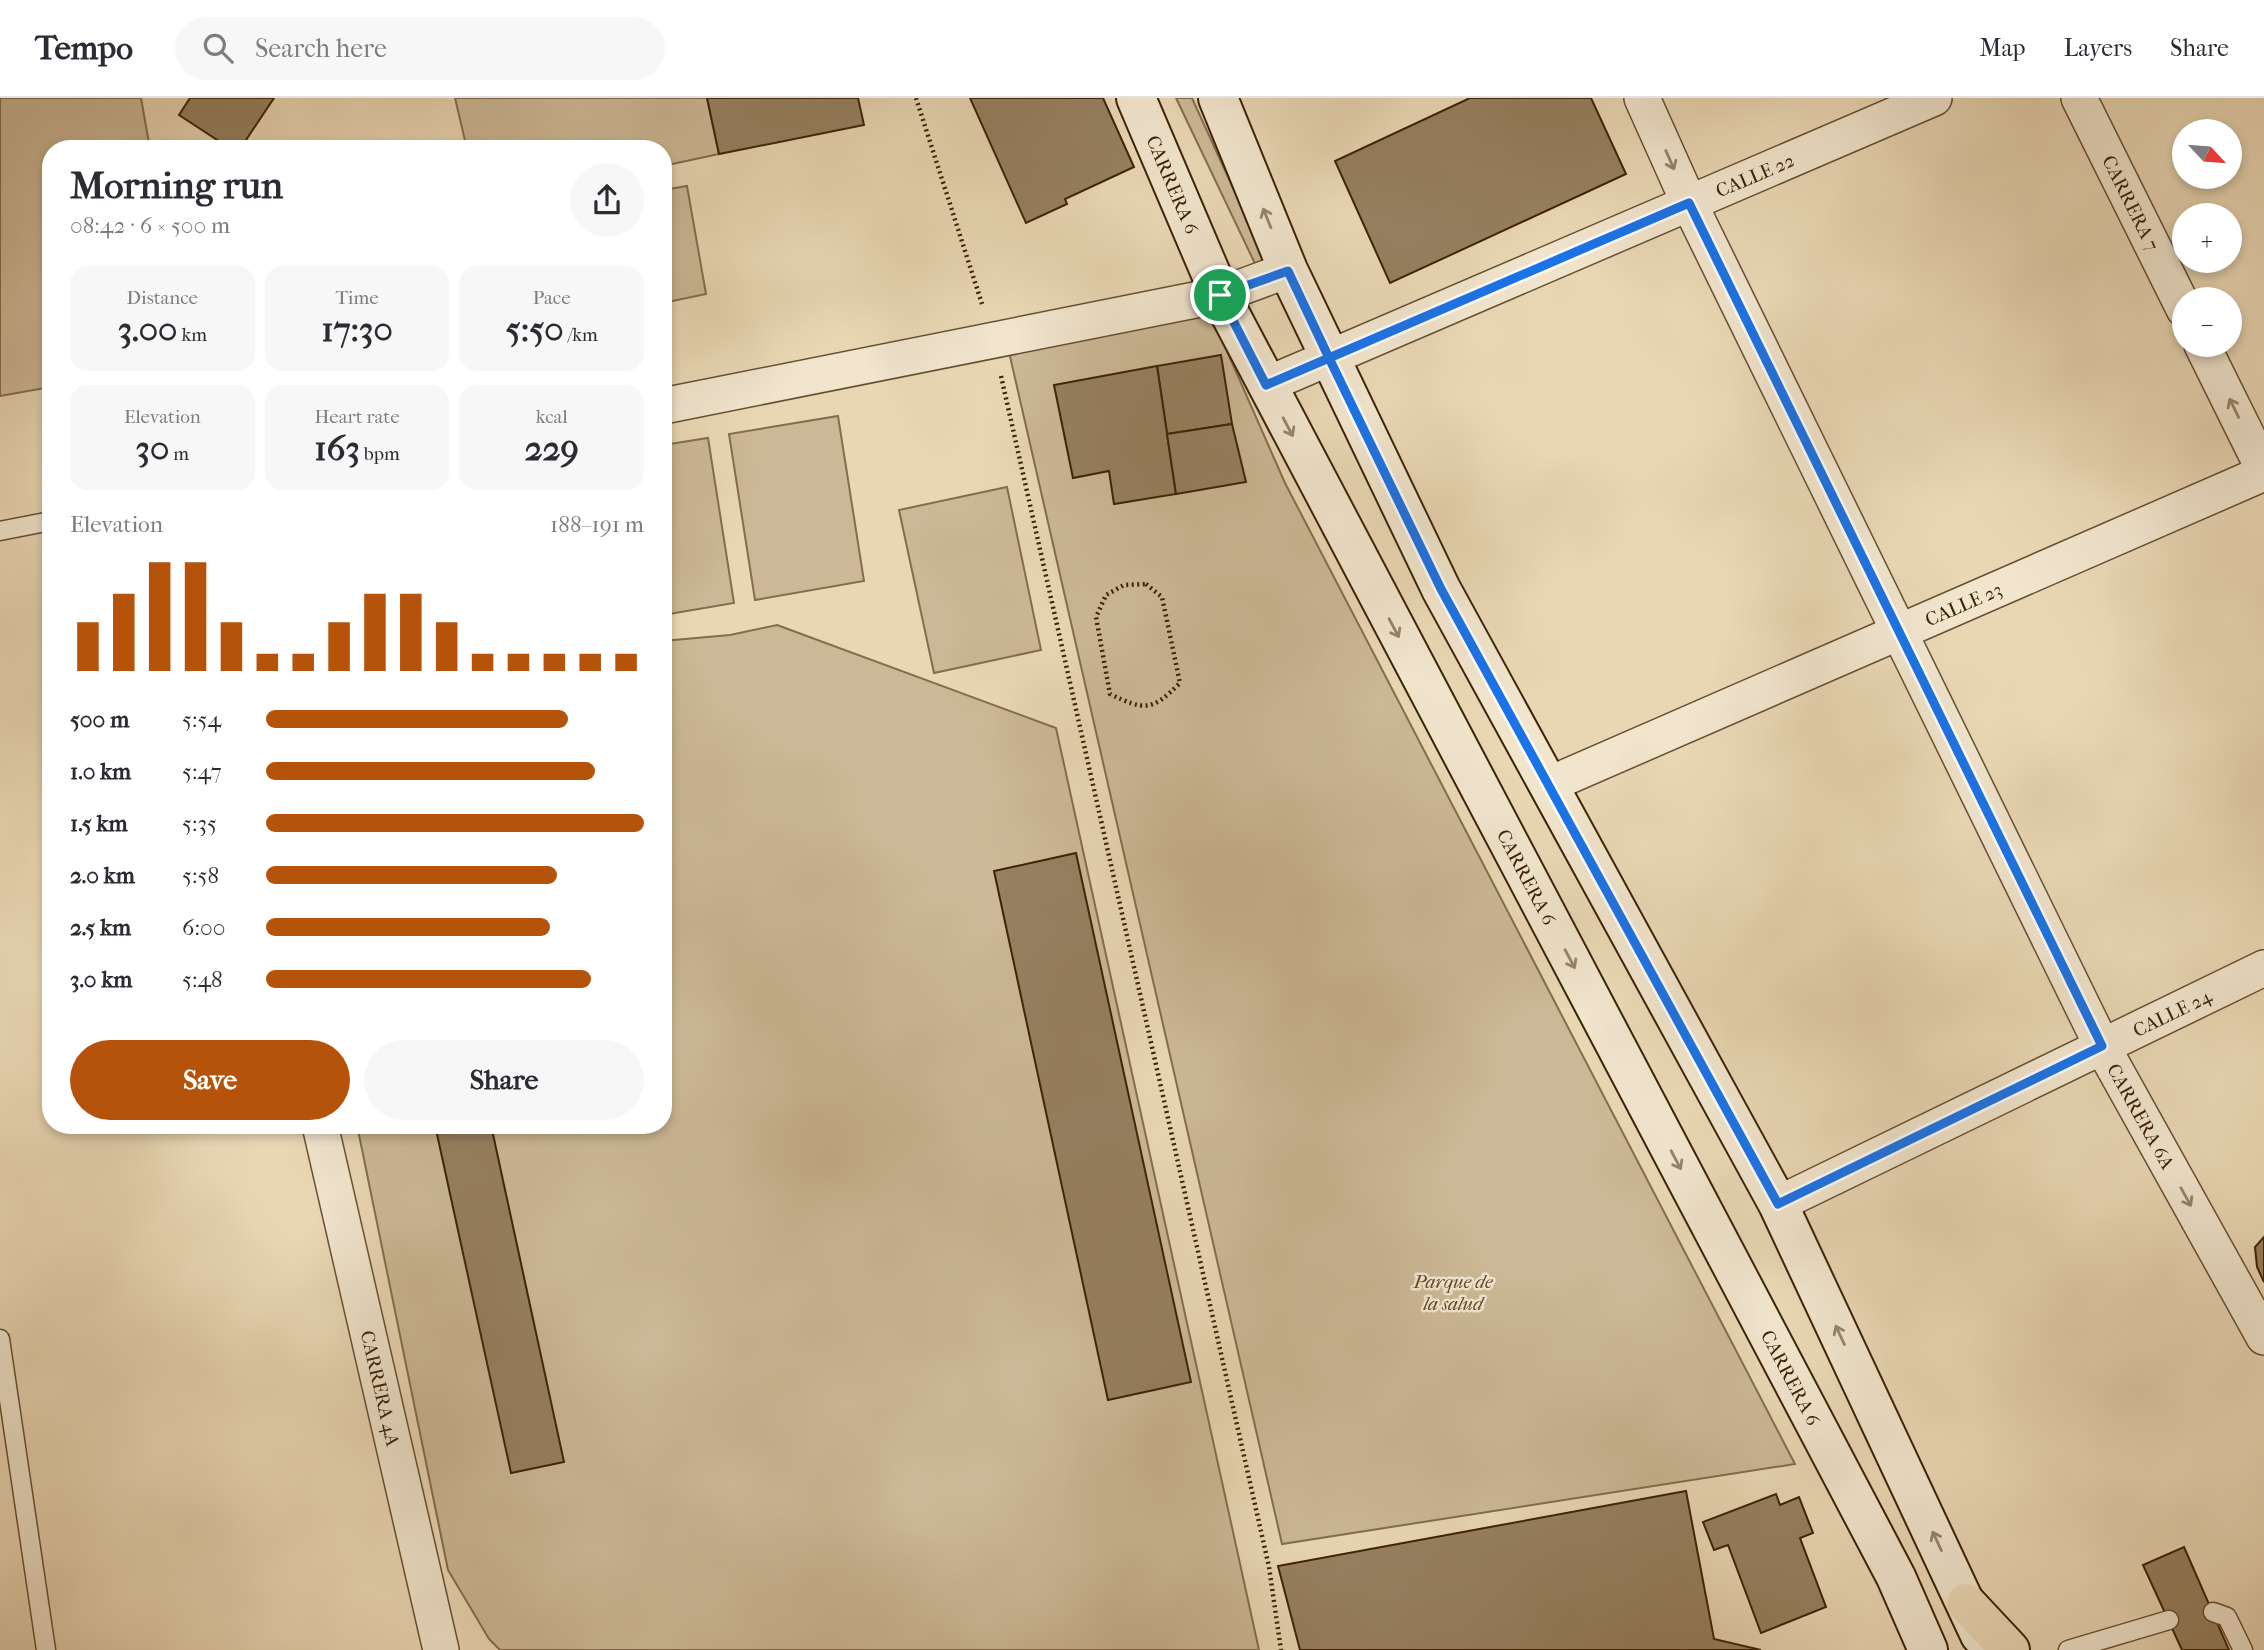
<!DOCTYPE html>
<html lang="en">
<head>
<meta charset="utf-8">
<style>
  body { margin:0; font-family:"IM FELL French Canon",serif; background:#f7f7f7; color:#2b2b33; height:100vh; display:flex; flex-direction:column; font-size:26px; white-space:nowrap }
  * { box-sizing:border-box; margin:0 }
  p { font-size:23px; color:#7c7c81 }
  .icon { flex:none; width:38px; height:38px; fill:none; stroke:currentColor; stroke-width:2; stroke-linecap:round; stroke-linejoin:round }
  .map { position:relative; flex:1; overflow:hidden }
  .panel { position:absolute; left:42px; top:42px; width:630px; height:994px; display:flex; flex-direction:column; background:#fff; border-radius:28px; box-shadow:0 4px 10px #0003 }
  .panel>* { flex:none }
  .needle { width:46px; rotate:116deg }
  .controls { position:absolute; left:2172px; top:21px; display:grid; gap:14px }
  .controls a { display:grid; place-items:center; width:70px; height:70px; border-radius:50%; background:#fff; box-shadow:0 4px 10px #0003; font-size:35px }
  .pin { position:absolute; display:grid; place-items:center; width:60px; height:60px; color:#fff; margin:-30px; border:4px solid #fff; border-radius:50%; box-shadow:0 2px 7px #0007 }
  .round { display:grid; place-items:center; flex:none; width:74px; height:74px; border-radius:37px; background:#f7f7f7 }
  .headline { display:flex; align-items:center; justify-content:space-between; height:119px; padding:0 28px }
  h1 { font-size:38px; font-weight:700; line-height:52px }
  .stats { display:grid; grid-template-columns:repeat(3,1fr); gap:10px; height:119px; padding:7px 28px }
  .stats div { display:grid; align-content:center; border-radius:18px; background:#f7f7f7; text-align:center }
  .stats b { font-size:35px; font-weight:700 }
  .stats small { font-size:19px; font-weight:400 }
  .stats p { font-size:19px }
  .chart { height:196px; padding:14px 28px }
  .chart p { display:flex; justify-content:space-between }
  .chart svg { width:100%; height:126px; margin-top:7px; stroke:#b45309; stroke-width:6 }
  .cta { display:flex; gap:14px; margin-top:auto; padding:14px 28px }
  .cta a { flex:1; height:80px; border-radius:42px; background:#b45309; color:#fff; font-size:28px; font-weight:700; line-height:80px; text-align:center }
  .cta a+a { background:#f7f7f7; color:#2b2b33 }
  ul { padding:0 28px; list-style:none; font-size:23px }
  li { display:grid; grid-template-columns:112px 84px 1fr; align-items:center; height:52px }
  li i { height:18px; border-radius:9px; background:#b45309 }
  header { display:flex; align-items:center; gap:42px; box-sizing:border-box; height:98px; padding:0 35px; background:#fff; border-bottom:2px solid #e1e1e2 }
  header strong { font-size:33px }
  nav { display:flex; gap:38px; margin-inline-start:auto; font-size:24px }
  .search { width:490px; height:63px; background:#f7f7f7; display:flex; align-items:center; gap:18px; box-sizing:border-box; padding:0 24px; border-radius:38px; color:#7c7c81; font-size:26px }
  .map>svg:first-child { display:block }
  .green { fill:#ccb896; stroke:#846d4d; stroke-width:2 }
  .building { fill:#968060; stroke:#3c2204; stroke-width:2 }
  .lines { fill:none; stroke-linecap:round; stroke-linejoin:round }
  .lane-casing { stroke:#674f30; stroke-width:21 }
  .street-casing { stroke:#674f30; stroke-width:38 }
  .secondary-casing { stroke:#3c2204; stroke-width:42 }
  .primary-casing { stroke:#3c2204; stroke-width:42 }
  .path { stroke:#3c2204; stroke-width:4.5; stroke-dasharray:2 3.5; stroke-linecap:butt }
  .lane { stroke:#f1e5ce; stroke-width:18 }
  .street { stroke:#f1e5ce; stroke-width:35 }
  .secondary { stroke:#f1e5ce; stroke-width:38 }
  .primary { stroke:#e9d7b4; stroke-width:38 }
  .oneway { stroke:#968469 }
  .route-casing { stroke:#fff; stroke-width:14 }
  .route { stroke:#1a73e8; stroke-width:9 }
  .labels { text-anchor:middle; stroke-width:5; stroke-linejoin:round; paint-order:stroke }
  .street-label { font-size:19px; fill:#3c2204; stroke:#f1e5ce }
  .park-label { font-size:19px; font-style:italic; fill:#604828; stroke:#f1e5ce }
</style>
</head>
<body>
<header>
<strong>Tempo</strong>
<div class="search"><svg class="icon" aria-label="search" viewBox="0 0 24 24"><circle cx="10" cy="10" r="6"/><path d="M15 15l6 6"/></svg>Search here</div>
<nav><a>Map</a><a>Layers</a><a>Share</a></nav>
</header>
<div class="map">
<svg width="2264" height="1552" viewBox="0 0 2264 1552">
  <rect width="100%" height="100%" fill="#e9d7b4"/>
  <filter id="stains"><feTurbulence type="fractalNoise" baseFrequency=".00286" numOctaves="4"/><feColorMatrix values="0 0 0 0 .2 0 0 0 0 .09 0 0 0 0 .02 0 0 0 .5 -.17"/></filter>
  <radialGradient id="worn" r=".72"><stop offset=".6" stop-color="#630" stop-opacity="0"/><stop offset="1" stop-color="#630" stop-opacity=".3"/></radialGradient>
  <!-- green -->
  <g class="green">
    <polygon points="0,0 141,0 150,51 51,51 51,289 0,298"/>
    <polygon points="455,0 707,0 719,56 663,68 663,51 467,51"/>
    <polygon points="1176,0 1192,0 1268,167 1259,174"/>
    <polygon points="687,88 706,196 663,205 663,92"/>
    <polygon points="1211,217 1285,385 1795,1366 1282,1446 1009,254"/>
    <polygon points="838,318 864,483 755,502 729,336"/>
    <polygon points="708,340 734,505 663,517 663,347"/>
    <polygon points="1007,389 1041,552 934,575 899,412"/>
    <polygon points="777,527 1056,630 1259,1552 500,1552 489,1541 448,1472 357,1027 663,1027 663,543 730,537"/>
  </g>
  <!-- building -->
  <g class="building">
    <polygon points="190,0 274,0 240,51 231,51 179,17"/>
    <polygon points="707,0 858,0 864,27 719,56"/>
    <polygon points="970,0 1103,0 1134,69 1065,101 1067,106 1026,125"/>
    <polygon points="1470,0 1591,0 1626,76 1390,185 1335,63"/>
    <polygon points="1221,257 1232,326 1167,336 1157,268"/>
    <polygon points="1157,268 1176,396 1114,406 1109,373 1073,380 1054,287"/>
    <polygon points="1232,326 1246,384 1176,396 1167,336"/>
    <polygon points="1076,755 1191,1284 1108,1302 994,773"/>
    <polygon points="435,1027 491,1027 564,1364 511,1375"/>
    <polygon points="2264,1139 2264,1184 2257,1169 2255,1149"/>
    <polygon points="1686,1393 1714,1541 1761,1552 1300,1552 1278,1468"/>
    <polygon points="1776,1396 1780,1407 1799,1399 1813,1435 1800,1440 1826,1509 1761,1535 1728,1447 1714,1452 1703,1424"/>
    <polygon points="2184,1449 2229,1552 2182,1552 2143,1467"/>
  </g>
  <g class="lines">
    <!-- lane casing -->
    <g class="lane-casing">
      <g id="lane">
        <polyline points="0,433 51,423"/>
        <polyline points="0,1241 46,1552"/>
        <polyline points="2213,1514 2227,1519 2243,1552"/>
        <polyline points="2068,1552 2169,1522"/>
      </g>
    </g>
    <!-- street casing -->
    <g class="street-casing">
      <g id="street">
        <path id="s1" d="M1642,0L1689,105L2102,948L2264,1239"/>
        <path id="s2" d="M2079,0L2184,211"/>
        <polyline points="2202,247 2264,372"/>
        <path id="s3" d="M1266,287L1934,0"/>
        <polyline points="663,308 1220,197 1288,172"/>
        <path id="s4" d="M1548,687L2264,375"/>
        <path id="s5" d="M320,1027L441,1552"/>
        <path id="s6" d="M1778,1106L2264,870"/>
      </g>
    </g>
    <!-- secondary casing -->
    <g class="secondary-casing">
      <g id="secondary">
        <path id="s7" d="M1136,0L1220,197L1896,1479L1928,1552"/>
        <polyline points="1218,0 1288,172 1441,491 1778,1106 1980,1537"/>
      </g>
    </g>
    <!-- primary casing -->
    <g class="primary-casing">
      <polyline id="primary" points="1966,1505 2010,1552"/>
    </g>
    <!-- path -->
    <g class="path">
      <polyline points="916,0 982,206"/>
      <polyline points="1001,278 1269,1469 1281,1552"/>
      <path d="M1146,486L1162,499L1180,585C1152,613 1145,613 1110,596L1096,519L1106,497L1124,487Z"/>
    </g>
    <!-- lane -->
    <use href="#lane" class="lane"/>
    <!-- street -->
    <use href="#street" class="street"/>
    <!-- secondary -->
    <use href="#secondary" class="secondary"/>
    <!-- primary -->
    <use href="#primary" class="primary"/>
  </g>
  <!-- one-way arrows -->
  <defs><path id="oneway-shaft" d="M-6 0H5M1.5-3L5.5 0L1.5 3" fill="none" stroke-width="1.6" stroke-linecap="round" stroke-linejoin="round" transform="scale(1.75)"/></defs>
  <g class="oneway">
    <use href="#oneway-shaft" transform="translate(1670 62) rotate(66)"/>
    <use href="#oneway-shaft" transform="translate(1267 120) rotate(-112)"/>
    <use href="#oneway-shaft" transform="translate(2234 310) rotate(-116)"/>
    <use href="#oneway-shaft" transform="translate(1288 329) rotate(62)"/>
    <use href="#oneway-shaft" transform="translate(1394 530) rotate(62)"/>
    <use href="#oneway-shaft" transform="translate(1570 861) rotate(62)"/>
    <use href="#oneway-shaft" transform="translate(1676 1062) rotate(62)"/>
    <use href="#oneway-shaft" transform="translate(2186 1099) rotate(61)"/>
    <use href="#oneway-shaft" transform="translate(1840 1237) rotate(-115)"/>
    <use href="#oneway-shaft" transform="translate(1937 1443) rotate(-115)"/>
  </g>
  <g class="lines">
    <!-- route casing -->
    <g class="route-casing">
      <polyline id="route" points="1220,197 1266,287 1329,260 1441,491 1778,1106 2102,948 1689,105 1329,260 1288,173 1220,197"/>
    </g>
    <!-- route -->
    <use href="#route" class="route"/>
  </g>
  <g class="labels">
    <!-- street labels -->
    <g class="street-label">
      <text dy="7" stroke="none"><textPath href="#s3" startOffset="532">CALLE 22</textPath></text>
      <text dy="7" stroke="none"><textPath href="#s7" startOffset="94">CARRERA 6</textPath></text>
      <text dy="7" stroke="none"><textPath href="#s2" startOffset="117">CARRERA 7</textPath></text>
      <text dy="7" stroke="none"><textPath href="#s4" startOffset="453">CALLE 23</textPath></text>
      <text dy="7" stroke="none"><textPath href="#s7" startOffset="872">CARRERA 6</textPath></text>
      <text dy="7" stroke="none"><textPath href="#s6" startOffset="438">CALLE 24</textPath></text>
      <text dy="7" stroke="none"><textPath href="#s1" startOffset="1134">CARRERA 6A</textPath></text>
      <text dy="7" stroke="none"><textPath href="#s7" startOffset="1438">CARRERA 6</textPath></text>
      <text dy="7" stroke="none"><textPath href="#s5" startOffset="270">CARRERA 4A</textPath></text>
    </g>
    <!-- park labels -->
    <g class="park-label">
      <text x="1453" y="1190">Parque de<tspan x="1453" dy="22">la salud</tspan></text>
    </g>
  </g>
  <rect width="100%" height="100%" filter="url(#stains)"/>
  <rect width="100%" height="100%" fill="url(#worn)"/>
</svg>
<div class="controls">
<a><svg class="needle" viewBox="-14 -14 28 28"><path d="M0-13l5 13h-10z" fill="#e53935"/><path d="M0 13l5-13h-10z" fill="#7c7c81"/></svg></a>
<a>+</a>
<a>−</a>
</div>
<div class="pin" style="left:1220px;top:197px;background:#1e9e55"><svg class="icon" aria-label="arrive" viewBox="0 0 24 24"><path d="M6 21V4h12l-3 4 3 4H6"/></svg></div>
<section class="panel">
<div class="headline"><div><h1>Morning run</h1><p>08:42 · 6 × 500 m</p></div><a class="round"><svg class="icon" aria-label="share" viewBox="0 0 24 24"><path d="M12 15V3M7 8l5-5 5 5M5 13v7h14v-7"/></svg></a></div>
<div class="stats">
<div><p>Distance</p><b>3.00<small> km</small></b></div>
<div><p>Time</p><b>17:30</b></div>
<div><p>Pace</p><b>5:50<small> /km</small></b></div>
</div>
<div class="stats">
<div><p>Elevation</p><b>30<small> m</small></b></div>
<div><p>Heart rate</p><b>163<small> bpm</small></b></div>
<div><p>kcal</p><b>229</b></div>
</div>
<div class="chart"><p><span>Elevation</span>188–191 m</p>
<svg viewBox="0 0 160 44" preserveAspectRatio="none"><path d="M5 44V27M15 44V17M25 44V6M35 44V6M45 44V27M55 44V38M65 44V38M75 44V27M85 44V17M95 44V17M105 44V27M115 44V38M125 44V38M135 44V38M145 44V38M155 44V38"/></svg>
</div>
<ul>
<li><b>500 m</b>5:54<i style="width:80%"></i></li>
<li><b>1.0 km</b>5:47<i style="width:87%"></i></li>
<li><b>1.5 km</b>5:35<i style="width:100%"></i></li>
<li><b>2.0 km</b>5:58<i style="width:77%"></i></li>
<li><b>2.5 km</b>6:00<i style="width:75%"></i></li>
<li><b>3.0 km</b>5:48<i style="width:86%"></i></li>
</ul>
<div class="cta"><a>Save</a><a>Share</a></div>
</section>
</div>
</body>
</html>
